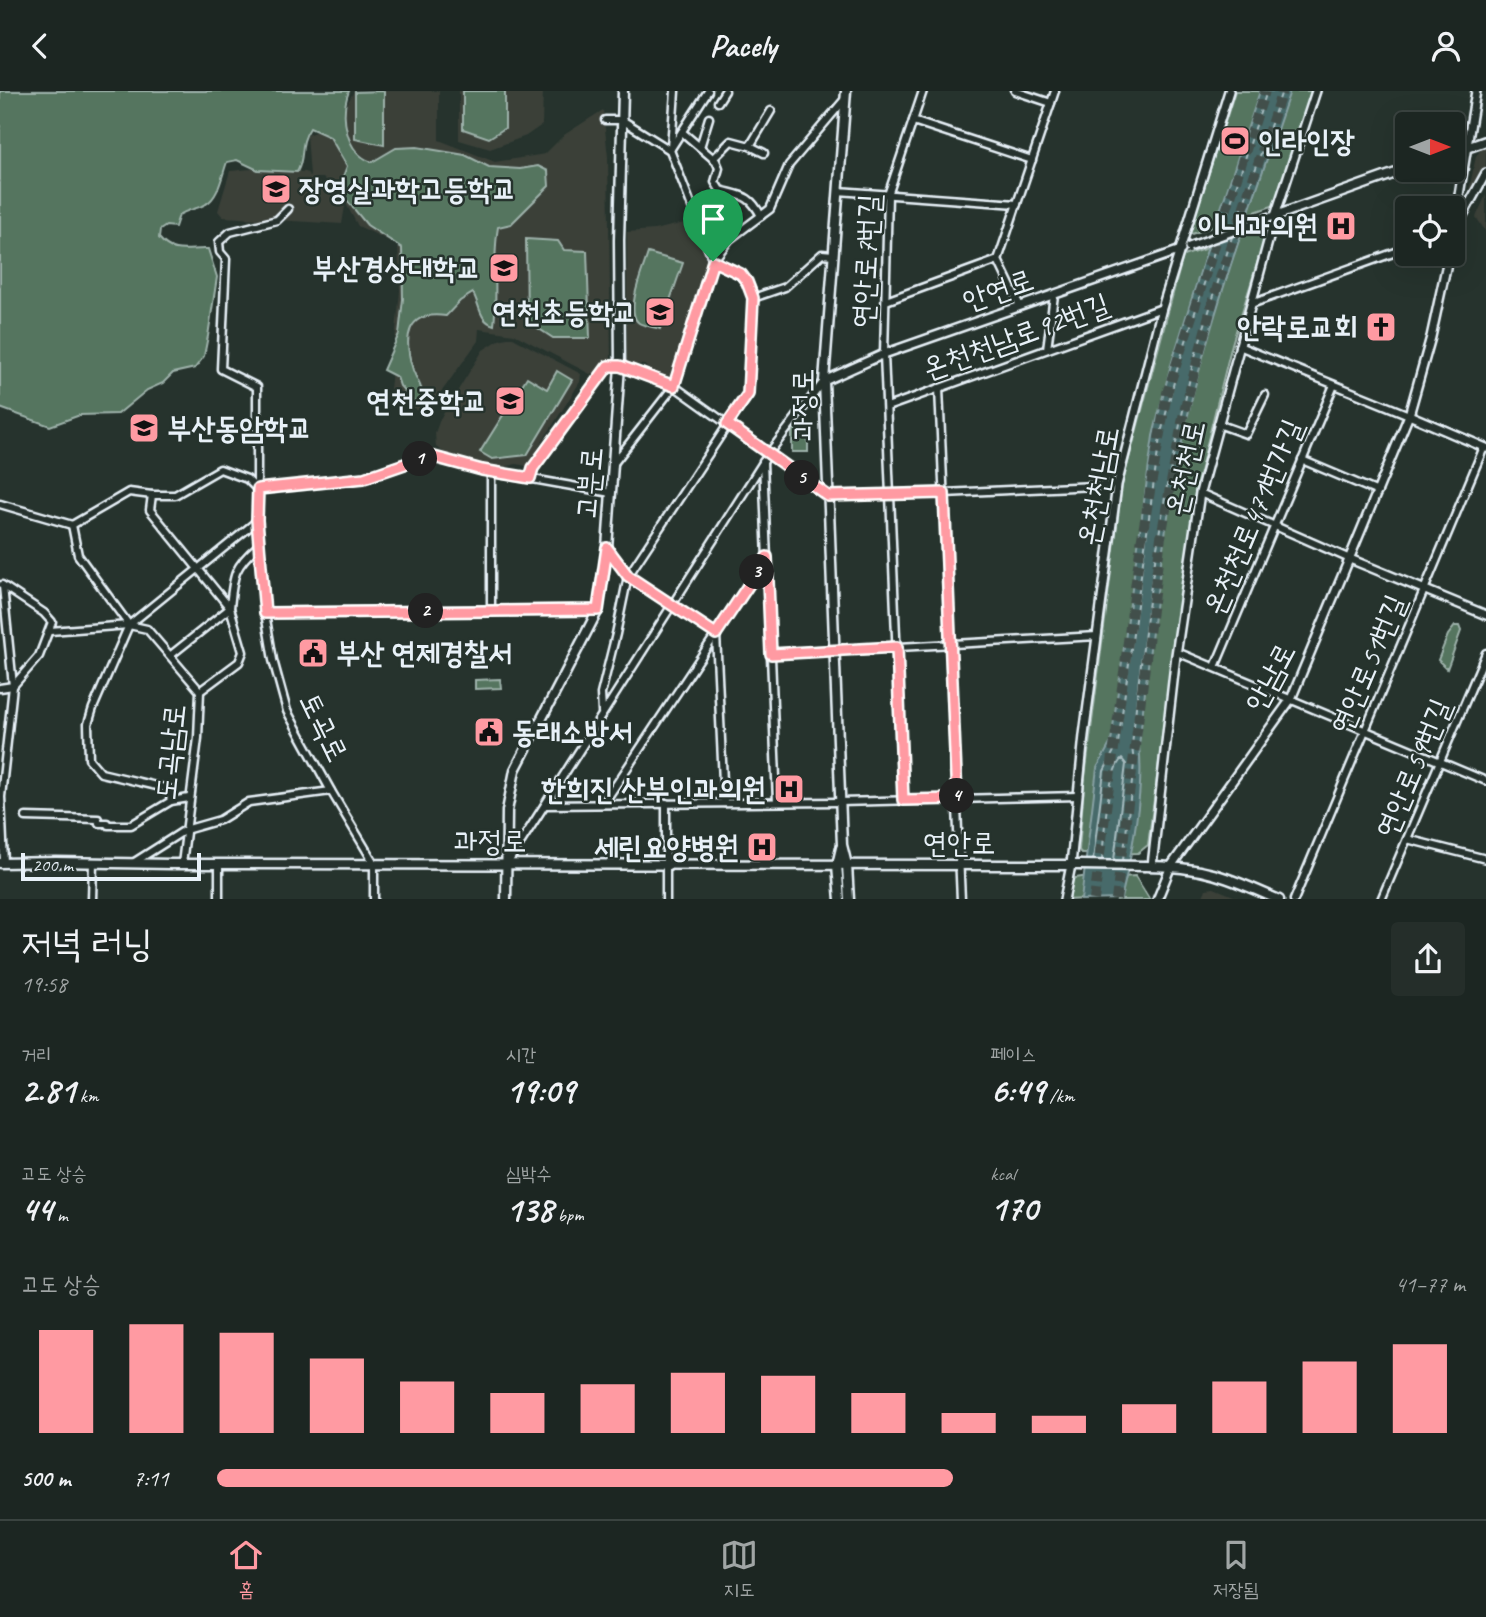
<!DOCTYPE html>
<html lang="ko">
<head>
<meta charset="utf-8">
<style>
  body { margin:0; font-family:Caveat,"Poor Story",sans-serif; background:#252e2a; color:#f1f3f6; height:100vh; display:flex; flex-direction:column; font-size:26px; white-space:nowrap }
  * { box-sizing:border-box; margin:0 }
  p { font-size:23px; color:#a0a5a5 }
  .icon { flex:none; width:38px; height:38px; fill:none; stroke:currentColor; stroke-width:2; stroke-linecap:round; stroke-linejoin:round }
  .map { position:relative; height:808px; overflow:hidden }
  .panel { display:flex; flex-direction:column; background:#1c2622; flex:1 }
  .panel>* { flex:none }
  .needle { width:46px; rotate:90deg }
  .tools { position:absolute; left:1395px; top:21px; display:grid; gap:14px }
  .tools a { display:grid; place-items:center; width:70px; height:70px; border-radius:7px; background:#1c2622; box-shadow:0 7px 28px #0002,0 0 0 2px #3a4340; font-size:35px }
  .scale { position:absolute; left:21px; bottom:18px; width:180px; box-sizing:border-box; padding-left:7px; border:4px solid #e8f1f8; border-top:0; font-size:19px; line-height:24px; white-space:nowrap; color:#e8f1f8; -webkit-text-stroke:5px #26332d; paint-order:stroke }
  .pin { position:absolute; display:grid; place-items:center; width:60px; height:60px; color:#fff; margin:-72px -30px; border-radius:50% 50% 50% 0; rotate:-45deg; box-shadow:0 0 7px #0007 }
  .pin .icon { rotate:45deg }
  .km { position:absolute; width:35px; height:35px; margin:-18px; border-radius:50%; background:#222; color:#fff; font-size:19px; line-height:35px; text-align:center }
  .round { display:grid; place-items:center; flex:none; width:74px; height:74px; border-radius:7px; background:#252e2a }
  .headline { display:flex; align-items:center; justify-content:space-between; height:119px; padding:0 21px }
  h1 { font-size:38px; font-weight:600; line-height:52px }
  .stats { display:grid; grid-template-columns:repeat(3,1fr); gap:10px; height:119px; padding:7px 21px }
  .stats div { display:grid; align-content:center }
  .stats b { font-size:35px; font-weight:600 }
  .stats small { font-size:19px; font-weight:400 }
  .stats p { font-size:19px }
  .chart { height:196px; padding:14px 21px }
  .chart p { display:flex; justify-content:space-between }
  .chart svg { width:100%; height:126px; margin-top:7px; stroke:#ff9aa2; stroke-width:6 }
  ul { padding:0 21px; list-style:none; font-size:23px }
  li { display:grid; grid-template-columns:112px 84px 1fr; align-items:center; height:52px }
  li i { height:18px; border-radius:9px; background:#ff9aa2 }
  header { display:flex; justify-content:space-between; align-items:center; height:91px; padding:0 21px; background:#1c2622; font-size:32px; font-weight:600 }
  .menu { display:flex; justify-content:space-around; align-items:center; height:98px; border-top:2px solid #3a4340; background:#1c2622; font-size:19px; color:#a0a5a5 }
  .menu a { display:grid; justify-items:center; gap:4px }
  .menu .current { color:#ff9aa2 }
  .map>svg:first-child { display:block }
  .built { fill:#3a4039 }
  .green { fill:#54745e; stroke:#9eb2ab; stroke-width:2 }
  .water { fill:#466a6a; stroke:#87a0a3; stroke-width:2 }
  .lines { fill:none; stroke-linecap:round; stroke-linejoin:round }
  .shore { stroke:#a7bbbf; stroke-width:2 }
  .trunk-tunnel { stroke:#43504b; stroke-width:10; stroke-dasharray:10 5; stroke-linecap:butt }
  .minor-casing { stroke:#e8f1f8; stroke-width:11 }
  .tertiary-casing { stroke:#e8f1f8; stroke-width:12 }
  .secondary-casing { stroke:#e8f1f8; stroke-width:13 }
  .minor { stroke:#26332d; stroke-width:6 }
  .tertiary { stroke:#26332d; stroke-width:7 }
  .secondary { stroke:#26332d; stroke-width:8 }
  .tertiary-bridge-casing { stroke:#e8f1f8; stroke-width:12; stroke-linecap:butt }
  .secondary-bridge-casing { stroke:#e8f1f8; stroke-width:13; stroke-linecap:butt }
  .tertiary-bridge { stroke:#26332d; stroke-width:7 }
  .secondary-bridge { stroke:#26332d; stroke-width:8 }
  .route-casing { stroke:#fff; stroke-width:14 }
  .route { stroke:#ff9aa2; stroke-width:9 }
  .labels { text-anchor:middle; stroke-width:5; stroke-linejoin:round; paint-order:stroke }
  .poi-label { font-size:30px; font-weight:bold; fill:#e8f1f8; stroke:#26332d; text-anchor:end }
  .street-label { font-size:30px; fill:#e8f1f8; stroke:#26332d }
</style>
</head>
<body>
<header><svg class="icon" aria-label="back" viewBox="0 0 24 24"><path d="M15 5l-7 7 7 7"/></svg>Pacely<svg class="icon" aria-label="person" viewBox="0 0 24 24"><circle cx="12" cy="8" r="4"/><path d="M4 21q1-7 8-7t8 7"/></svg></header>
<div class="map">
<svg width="1486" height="809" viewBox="0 0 1486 809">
  <rect width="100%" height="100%" fill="#26332d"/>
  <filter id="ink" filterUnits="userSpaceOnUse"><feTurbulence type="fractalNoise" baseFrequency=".0143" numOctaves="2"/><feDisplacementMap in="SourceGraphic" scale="14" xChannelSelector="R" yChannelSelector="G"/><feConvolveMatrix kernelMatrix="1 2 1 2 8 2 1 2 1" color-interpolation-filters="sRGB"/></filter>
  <g filter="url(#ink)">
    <!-- built -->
    <g class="built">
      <polygon points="354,0 439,0 439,49 495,71 545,63 564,44 603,19 608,66 611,268 599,280 590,283 514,243 479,238 478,250 424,325 390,298 400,200 398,154 358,135 346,113 323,87 314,87 345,115 342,133 223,126 218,120 230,80 251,78 306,81 310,85 307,44 336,33"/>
      <polygon points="459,0 543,0 542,34 526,45 490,58 459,49"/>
      <polygon points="1486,55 1486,77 1472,100 1469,99 1476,65 1482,57"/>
      <polygon points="1486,104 1486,141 1476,126"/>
      <polygon points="693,130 710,169 672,286 669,288 650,280 645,274 627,273 627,141 654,139"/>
      <polygon points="511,246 581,283 580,291 527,375 516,373 498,378 449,365 436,356 435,342 440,328 483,259 499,249"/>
      <polygon points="1214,797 1241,808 1202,808 1206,798"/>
    </g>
    <!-- green -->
    <g class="green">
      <path d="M0,0H349C340,24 345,62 372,71L396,57L417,56L465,64L489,76L520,78L538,75L548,80L549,95L511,133L498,136C492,170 498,201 494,234C479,230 480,214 473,202L460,210L446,225C406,219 403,247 413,279C417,290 423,296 424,310L417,314L400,295L397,286L383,279L399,243L403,208L402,157L367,134L341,102V91L347,75L330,46L310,37C298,55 306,65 297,81L258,79L237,69L227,71C222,84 219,106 206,113C198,118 188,118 179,124L175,136L166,135L160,139L159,147C174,165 188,157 208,158L217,186L208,245L204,265L195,277L173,282L163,292L147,299L118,323L80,324L50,335L0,317Z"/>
      <polygon points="384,0 384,54 355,48 355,1"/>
      <polygon points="463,0 505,0 505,37 489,47 463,38"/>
      <polygon points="1235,0 1313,0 1275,114 1189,144"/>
      <polygon points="1264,138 1267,141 1232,253 1195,401 1148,754 1138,762 1081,763 1079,759 1084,694 1122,394 1183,165"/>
      <polygon points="526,148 558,150 564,159 587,160 590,247 553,247 527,230"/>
      <path d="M648,162L683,172L660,238C654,236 644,235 639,232C624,221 644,176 648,162Z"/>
      <polygon points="557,280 572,289 527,364 492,368 480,361 527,286 547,298"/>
      <rect x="792" y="339" width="16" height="22"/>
      <polygon points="1455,535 1459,535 1461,540 1447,578 1438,569 1448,544"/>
      <polygon points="500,588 501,597 475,598 475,589"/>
      <polygon points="1088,785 1086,808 1066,809 1069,788"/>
      <polygon points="1135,785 1150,809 1117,809 1122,786"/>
    </g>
    <!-- water -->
    <path class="water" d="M1260,0H1290C1260,91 1226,180 1201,273C1166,397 1153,528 1139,655C1145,697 1131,767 1121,808L1081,809L1097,677L1111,651L1153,345L1170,277L1205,165Z"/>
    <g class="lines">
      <!-- shore -->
      <g class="shore">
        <polyline points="1237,133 1282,0"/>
        <polyline points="1222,139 1267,0"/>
        <polyline points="1093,769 1104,680 1118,652 1160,346 1177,279 1217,151"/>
        <path d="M1102,769C1104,747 1107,679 1122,668L1126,673L1114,769"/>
        <polyline points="1123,769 1134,673 1132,655 1138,596 1151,494 1166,400 1193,272 1232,146"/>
      </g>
      <!-- trunk-tunnel -->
      <g class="trunk-tunnel">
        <polyline points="1094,809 1141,452 1167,302 1265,0"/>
        <polyline points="1116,809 1161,446 1184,321 1213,209 1282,0"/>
      </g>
      <!-- minor casing -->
      <g class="minor-casing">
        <g id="minor">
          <polyline points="1015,0 1051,12"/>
          <polyline points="718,11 725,0"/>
          <path d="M605,29H622L670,59L713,170C732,179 749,184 753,207"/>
          <polyline points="913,30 1032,69"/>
          <path d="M682,41L716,70L719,77L715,91L720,99C741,105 750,103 761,125"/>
          <polyline points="750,55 764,62"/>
          <polyline points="700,56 709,27"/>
          <polyline points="671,57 675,0"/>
          <polyline points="670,59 708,0"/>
          <polyline points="713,68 731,50 750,55 771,20"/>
          <polyline points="838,100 1017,113"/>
          <polyline points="288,118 277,129 230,141 219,151 220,161 226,168 221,278 257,296 257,430 265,522 273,569 287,620 331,700 374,772 374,809"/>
          <polyline points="886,210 998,169"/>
          <polyline points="1251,213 1407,157"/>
          <polyline points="1020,215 998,169 1055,0"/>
          <polyline points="1239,255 1409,324"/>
          <polyline points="1047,258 1054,204"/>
          <polyline points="939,297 961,809"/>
          <polyline points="887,316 1162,217"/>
          <polyline points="1218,333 1246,343 1265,304"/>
          <polyline points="1302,369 1378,401"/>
          <polyline points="763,371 777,711"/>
          <polyline points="614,372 674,295 713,170 730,148 770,118 789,74 845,8"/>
          <polyline points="491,381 491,520"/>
          <polyline points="530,387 533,377 608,275 620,275 674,295 828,405 944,402 1117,394"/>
          <polyline points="1200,402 1350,468"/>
          <polyline points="152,404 150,419 230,517 243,561 239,571 200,600"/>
          <polyline points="0,413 72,434 129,401 152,404 175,404 220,378 247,388 258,399 364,387 425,366 434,366 482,379 611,402"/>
          <polyline points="72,434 78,464 129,534 147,538 200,600 198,647 182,773"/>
          <polyline points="607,457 628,485 716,543 724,712"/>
          <polyline points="3,495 13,595 1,706 4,772"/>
          <polyline points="50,540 129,534"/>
          <polyline points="1177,561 1486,690"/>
          <polyline points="771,563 1097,545"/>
          <path d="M171,564L230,517C233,486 233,476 258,455"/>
          <polyline points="1215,576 1334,294"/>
          <polyline points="0,597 13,595 39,565 52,531 44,522 2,494"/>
          <polyline points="602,621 601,603 616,543 628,485 748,303 753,207 785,196 822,163 833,164"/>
          <polyline points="903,709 884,263 888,104 923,0"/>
          <polyline points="171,710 169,698 101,682 89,668 88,633 93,617 129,534 257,430"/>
          <polyline points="604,712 767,466"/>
          <polyline points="545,714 840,711 1078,705"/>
          <polyline points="26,726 98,728 99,732 107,732 108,734 131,734 171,710 189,707"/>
          <polyline points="1407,748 1486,768"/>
          <polyline points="133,772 185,739 220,729 249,711 331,700"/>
          <polyline points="219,773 219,809"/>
          <polyline points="507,773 769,362 824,290"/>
          <polyline points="92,809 93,772"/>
          <polyline points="666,809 666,712"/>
          <polyline points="1294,809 1484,356"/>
          <polyline points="1381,809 1486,562"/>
        </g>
      </g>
      <!-- tertiary casing -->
      <g class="tertiary-casing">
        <g id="tertiary">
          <polyline points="1458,133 1486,82"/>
          <polyline points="1452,147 1476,0"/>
          <polyline points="824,290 884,263 1181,159"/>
          <polyline points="1409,324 1486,357"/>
          <polyline points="1350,468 1486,524"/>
          <polyline points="265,522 598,519"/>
          <polyline points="1152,775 1176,564 1200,402 1275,125 1316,0"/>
          <polyline points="1064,809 1071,774 1084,644 1117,394 1162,217 1229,0"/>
          <polyline points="1157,809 1171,775 1291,608 1409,324 1431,246 1449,163"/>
        </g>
      </g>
      <!-- secondary casing -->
      <g class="secondary-casing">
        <g id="secondary">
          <polyline points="846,0 824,290 842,754 847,774 849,809"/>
          <polyline points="1452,62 1486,50"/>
          <polyline points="1275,125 1407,78"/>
          <polyline points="0,772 56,771 171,773 1080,774"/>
          <path d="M1145,775C1202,775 1228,786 1279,809"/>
          <polyline points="506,809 507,720 515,679 598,519 607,457 620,275 619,149 623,0"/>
          <polyline points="840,809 837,774 841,757"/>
        </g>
      </g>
      <!-- minor -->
      <use href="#minor" class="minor"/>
      <!-- tertiary -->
      <use href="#tertiary" class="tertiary"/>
      <!-- secondary -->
      <use href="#secondary" class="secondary"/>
      <!-- tertiary-bridge casing -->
      <g class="tertiary-bridge-casing">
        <polyline id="tertiary-bridge" points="1189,156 1271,126"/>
      </g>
      <!-- secondary-bridge casing -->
      <g class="secondary-bridge-casing">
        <polyline id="secondary-bridge" points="1080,774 1145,775"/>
      </g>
      <!-- tertiary-bridge -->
      <use href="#tertiary-bridge" class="tertiary-bridge"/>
      <!-- secondary-bridge -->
      <use href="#secondary-bridge" class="secondary-bridge"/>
    </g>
  </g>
  <g class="lines" filter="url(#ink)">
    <!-- route casing -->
    <g class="route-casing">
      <polygon id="route" points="713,170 741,183 747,191 753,207 748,303 727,333 828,405 944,402 957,708 903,709 897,556 771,563 767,466 716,543 628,485 607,457 598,519 265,522 257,429 258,398 364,387 425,366 434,366 482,379 530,387 533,377 608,275 620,275 674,295"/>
    </g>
    <!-- route -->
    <use href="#route" class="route"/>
  </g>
  <!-- icons -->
  <defs>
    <g id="stadium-square" transform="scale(1.575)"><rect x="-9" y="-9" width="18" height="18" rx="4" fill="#ff9aa2" stroke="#26332d"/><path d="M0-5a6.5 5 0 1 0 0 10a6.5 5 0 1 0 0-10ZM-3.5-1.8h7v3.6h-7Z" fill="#111"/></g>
    <g id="school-square" transform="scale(1.575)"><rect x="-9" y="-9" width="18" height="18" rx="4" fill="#ff9aa2" stroke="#26332d"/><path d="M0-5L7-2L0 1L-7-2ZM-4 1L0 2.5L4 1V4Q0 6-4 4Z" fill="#111"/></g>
    <g id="hospital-square" transform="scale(1.575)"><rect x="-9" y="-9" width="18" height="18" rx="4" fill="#ff9aa2" stroke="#26332d"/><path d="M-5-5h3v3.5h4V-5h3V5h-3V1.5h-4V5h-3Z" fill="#111"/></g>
    <g id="university-square" transform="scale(1.575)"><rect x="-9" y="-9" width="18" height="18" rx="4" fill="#ff9aa2" stroke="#26332d"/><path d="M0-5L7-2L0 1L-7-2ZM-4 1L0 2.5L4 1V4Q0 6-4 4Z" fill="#111"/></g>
    <g id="church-square" transform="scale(1.575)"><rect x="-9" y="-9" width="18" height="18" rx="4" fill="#ff9aa2" stroke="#26332d"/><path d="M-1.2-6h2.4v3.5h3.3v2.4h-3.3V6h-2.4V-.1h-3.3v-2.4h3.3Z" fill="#111"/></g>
    <g id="civic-square" transform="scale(1.575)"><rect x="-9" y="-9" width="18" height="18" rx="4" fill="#ff9aa2" stroke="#26332d"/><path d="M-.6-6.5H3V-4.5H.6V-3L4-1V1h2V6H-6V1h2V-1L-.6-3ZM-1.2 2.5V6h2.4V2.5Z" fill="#111"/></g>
  </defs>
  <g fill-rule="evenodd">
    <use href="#stadium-square" x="1235" y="50"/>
    <use href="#school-square" x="276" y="98"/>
    <use href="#hospital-square" x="1341" y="135"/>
    <use href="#university-square" x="504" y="177"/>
    <use href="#school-square" x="660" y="221"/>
    <use href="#church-square" x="1381" y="236"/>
    <use href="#school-square" x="510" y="310"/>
    <use href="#school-square" x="144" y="337"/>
    <use href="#civic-square" x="313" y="562"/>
    <use href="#civic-square" x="489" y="641"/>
    <use href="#hospital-square" x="789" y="698"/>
    <use href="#hospital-square" x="762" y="756"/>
  </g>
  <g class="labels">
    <!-- poi labels -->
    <g class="poi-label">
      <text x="1258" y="60" text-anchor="start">인라인장</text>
      <text x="299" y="108" text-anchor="start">장영실과학고등학교</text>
      <text x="1318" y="145">이내과의원</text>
      <text x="481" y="187">부산경상대학교</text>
      <text x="637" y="231">연천초등학교</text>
      <text x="1358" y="246">안락로교회</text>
      <text x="487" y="320">연천중학교</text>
      <text x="167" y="347" text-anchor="start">부산동암학교</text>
      <text x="336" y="572" text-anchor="start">부산 연제경찰서</text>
      <text x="512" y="651" text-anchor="start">동래소방서</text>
      <text x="766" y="708">한희진 산부인과의원</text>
      <text x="739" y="766">세린요양병원</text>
    </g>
    <!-- street labels -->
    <g class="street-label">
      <text transform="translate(866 170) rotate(-87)" y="10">연안로7번길</text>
      <text transform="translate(998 199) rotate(-19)" y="10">안연로</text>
      <text transform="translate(1016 245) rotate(-20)" y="10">온천천남로92번길</text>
      <text transform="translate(803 314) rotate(-90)" y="10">과정로</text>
      <text transform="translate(1185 377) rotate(-78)" y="10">온천천로</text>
      <text transform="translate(589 392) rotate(-85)" y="10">고분로</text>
      <text transform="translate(1098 395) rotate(-80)" y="10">온천천남로</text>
      <text transform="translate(1253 426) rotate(-67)" y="10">온천천로471번가길</text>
      <text transform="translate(1368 573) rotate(-67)" y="10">연안로51번길</text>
      <text transform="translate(1270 586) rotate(-62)" y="10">안남로</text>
      <text transform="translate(324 636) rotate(64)" y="10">토곡로</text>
      <text transform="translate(170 661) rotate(-84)" y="10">도곡남로</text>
      <text transform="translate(1413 677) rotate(-67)" y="10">연안로59번길</text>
      <text x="490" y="760">과정로</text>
      <text x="959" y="762">연안로</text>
    </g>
  </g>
</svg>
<div class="tools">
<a><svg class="needle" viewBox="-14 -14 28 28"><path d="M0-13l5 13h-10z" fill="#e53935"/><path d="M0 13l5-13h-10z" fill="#a0a5a5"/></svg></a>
<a><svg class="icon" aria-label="locate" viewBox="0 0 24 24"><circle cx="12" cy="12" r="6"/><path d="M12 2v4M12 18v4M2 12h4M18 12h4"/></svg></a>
</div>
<div class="scale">200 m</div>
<div class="pin" style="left:713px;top:170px;background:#1e9e55"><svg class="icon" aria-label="arrive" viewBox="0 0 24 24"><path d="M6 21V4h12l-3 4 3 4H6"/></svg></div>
<b class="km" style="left:420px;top:368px">1</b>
<b class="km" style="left:426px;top:520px">2</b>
<b class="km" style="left:757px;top:481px">3</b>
<b class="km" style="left:957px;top:705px">4</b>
<b class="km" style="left:802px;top:387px">5</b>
</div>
<section class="panel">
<div class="headline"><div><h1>저녁 러닝</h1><p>19:58</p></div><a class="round"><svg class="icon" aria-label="share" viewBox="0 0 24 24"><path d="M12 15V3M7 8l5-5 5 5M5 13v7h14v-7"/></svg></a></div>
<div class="stats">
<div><p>거리</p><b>2.81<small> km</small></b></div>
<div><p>시간</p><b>19:09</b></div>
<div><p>페이스</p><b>6:49<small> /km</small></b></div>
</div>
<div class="stats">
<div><p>고도 상승</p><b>44<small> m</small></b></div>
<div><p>심박수</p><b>138<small> bpm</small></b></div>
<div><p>kcal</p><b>170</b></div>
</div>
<div class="chart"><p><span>고도 상승</span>41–77 m</p>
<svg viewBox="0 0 160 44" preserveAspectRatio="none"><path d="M5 44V8M15 44V6M25 44V9M35 44V18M45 44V26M55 44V30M65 44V27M75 44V23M85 44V24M95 44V30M105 44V37M115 44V38M125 44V34M135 44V26M145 44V19M155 44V13"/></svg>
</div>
<ul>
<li><b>500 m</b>7:11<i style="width:59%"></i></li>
</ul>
</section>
<nav class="menu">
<a class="current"><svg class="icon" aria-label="home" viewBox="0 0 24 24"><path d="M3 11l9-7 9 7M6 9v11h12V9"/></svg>홈</a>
<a><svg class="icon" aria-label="map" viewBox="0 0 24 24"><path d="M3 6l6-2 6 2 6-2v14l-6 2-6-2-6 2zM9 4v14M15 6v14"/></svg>지도</a>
<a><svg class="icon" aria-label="saved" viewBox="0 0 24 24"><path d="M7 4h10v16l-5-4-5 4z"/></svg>저장됨</a>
</nav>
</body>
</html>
